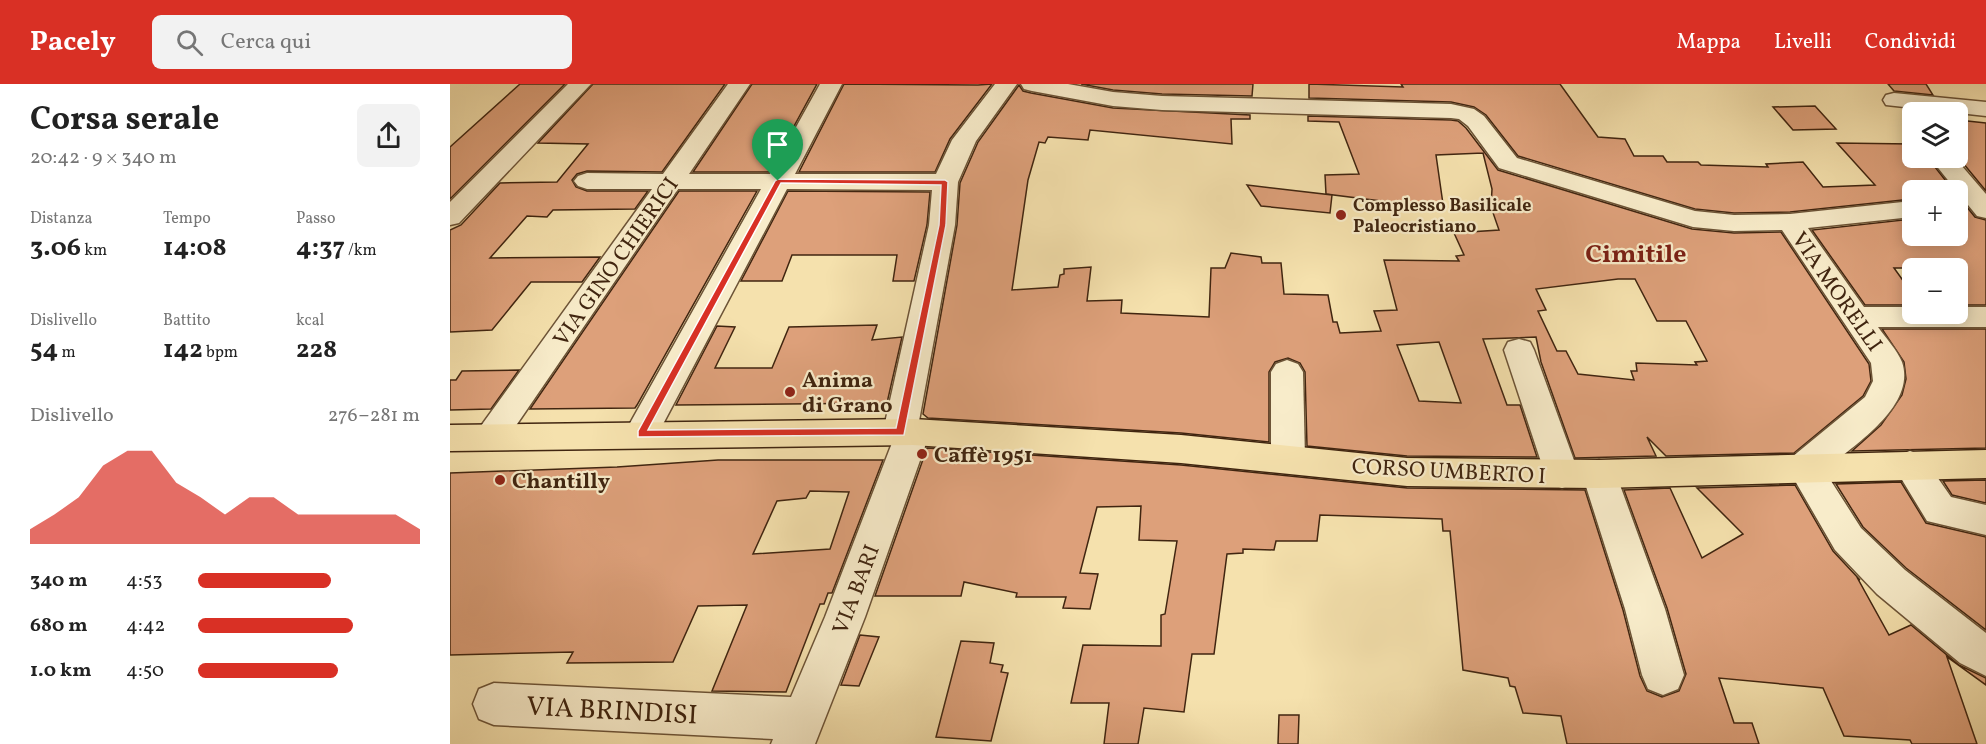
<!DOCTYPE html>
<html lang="it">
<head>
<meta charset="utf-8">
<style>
  body { margin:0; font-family:Vollkorn,serif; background:#f2f2f2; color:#222; height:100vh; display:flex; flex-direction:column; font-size:22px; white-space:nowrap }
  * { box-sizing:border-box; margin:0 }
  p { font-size:20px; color:#767676 }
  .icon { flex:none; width:33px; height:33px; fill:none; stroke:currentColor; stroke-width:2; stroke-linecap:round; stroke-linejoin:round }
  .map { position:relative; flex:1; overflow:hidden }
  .side { display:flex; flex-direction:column; background:#fff; width:450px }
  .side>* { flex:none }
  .controls { position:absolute; left:1452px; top:18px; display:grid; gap:12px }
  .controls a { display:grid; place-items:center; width:66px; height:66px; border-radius:9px; background:#fff; box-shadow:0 3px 15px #0003; font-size:30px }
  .pin { position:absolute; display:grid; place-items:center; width:51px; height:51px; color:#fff; margin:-62px -26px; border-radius:50% 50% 50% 0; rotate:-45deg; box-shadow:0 0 6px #0007 }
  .pin .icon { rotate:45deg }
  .round { display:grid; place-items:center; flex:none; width:63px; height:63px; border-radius:9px; background:#f2f2f2 }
  .headline { display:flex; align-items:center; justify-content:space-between; height:102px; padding:0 30px }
  h1 { font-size:33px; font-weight:700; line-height:45px }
  .stats { display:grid; grid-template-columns:repeat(3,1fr); gap:9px; height:102px; padding:6px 30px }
  .stats div { display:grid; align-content:center }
  .stats b { font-size:26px; font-weight:700 }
  .stats small { font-size:16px; font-weight:400 }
  .stats p { font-size:16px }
  .chart { height:168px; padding:12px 30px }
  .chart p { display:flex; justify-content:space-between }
  .chart svg { width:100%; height:108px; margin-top:6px; fill:#d93025; opacity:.7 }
  ul { padding:0 30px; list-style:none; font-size:20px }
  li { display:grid; grid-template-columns:96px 72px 1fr; align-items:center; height:45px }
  li i { height:15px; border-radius:8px; background:#d93025 }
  header { display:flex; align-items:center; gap:36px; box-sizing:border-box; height:84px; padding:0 30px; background:#d93025; color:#fff }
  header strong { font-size:28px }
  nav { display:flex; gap:33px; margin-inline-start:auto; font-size:21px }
  .search { width:420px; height:54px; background:#f2f2f2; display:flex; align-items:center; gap:15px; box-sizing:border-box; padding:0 21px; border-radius:9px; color:#767676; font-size:22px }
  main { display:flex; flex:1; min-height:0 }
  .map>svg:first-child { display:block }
  .building { fill:#dda07a; stroke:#402510; stroke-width:1.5; fill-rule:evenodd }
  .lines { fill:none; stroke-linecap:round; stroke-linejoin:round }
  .minor-casing { stroke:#6d5437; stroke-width:3 }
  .major-casing { stroke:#402510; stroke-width:3 }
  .minor { fill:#f8ecca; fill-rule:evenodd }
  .major { fill:#f5e1ad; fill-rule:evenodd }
  .route { fill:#d93025; stroke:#fff; stroke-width:1.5; fill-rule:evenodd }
  .poi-dot { fill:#8f2418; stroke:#f8ecca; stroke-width:2 }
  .labels { text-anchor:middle; stroke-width:4.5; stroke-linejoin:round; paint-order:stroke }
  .far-poi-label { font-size:18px; font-weight:bold; fill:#402510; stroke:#f8ecca; text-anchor:start }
  .street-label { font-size:22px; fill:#402510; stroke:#f8ecca }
  .poi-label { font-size:22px; font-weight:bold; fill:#402510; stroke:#f8ecca; text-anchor:start }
  .quarter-label { font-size:26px; font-weight:bold; fill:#7a1f14; stroke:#f8ecca }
  .near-street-label { font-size:27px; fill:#402510; stroke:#f8ecca }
</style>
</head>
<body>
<header>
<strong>Pacely</strong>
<div class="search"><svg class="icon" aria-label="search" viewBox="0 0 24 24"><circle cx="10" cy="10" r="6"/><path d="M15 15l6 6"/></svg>Cerca qui</div>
<nav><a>Mappa</a><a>Livelli</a><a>Condividi</a></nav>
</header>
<main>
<section class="side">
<div class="headline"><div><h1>Corsa serale</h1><p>20:42 · 9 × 340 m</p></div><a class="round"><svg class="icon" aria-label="share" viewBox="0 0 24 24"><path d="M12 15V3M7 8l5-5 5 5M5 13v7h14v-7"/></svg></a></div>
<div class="stats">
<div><p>Distanza</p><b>3.06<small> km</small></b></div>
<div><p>Tempo</p><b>14:08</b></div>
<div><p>Passo</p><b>4:37<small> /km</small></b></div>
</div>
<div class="stats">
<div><p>Dislivello</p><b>54<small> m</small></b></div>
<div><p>Battito</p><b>142<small> bpm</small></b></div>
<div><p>kcal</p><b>228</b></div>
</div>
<div class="chart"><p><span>Dislivello</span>276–281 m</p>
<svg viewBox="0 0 160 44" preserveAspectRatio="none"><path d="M0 44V38L10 32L20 25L30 12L40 6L50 6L60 19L70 25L80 32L90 25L100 25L110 32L120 32L130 32L140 32L150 32L160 38V44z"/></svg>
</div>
<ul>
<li><b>340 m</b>4:53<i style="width:60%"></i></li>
<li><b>680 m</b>4:42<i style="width:70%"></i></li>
<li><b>1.0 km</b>4:50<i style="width:63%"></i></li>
</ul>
</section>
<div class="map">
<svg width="1536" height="660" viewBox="0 0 1536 660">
  <rect width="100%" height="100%" fill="#f5e1ad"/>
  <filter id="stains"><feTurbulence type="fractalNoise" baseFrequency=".00333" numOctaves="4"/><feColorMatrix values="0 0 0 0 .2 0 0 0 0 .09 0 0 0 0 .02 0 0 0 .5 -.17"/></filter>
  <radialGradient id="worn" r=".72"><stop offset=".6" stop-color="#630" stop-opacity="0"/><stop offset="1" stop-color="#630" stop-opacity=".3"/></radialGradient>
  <!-- building -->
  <g class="building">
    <polygon points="70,0 115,0 0,115 0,63"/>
    <polygon points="143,0 275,0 212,88 137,87 127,90 122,96 126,103 137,107 198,107 185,125 103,126 97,133 77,132 40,174 150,173 132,198 81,198 42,246 0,248 0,146 11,141 50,99 107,98 138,60 88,59"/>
    <polygon points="302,0 367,0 319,88 243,88"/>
    <polygon points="394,0 528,1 542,0 500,55 485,88 349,88"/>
    <polygon points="631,0 803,0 802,12 712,10 663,6"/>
    <polygon points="859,0 953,3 951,0 1110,0 1148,53 1175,55 1184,72 1213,72 1217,78 1248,78 1251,81 1318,83 1316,80 1353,78 1373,103 1425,101 1387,59 1462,60 1462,74 1478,74 1503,106 1462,106 1462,115 1340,128 1284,129 1245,125 1068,72 1036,31 1024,23 1001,18 859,14"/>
    <polygon points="1438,0 1476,0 1483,11 1444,7"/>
    <path d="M569,1L573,7L581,9L663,24L800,31V35H781L782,60L640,46L638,56L598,53L595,59L589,58L578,96L562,206L608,203L610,191L614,190V185L641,183L637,217L672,216L671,229L759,233L761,184H775L781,169L811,173L812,179H831L834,210L878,211L883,238H887L890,249L931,247L924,227L947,226L934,176L1009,177L1006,172L1014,171L1004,149L1049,146L1041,123L1042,105L1033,69L986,71L993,120H955L876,110L875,91L909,90L889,38L858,37V32L1001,36L1008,37L1016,44L1048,86L1242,145L1284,149L1331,148L1419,280L1421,297L1413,312L1344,369L1216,372L1197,353L1206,372L1125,374L1091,278L1086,253L1033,255L1057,321H1070L1087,373L957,372L857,362L855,288L850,279L838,274L825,278L819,288V358L731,349L478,334L473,330L507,141L510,99L528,58ZM1168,195H1185L1207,237H1236L1257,277L1245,278L1247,281L1186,279L1187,287H1181L1184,296L1128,290L1116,267H1107L1088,227L1096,226L1086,205ZM989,258L1011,319L969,317L947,261Z"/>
    <polygon points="1365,22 1386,45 1343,46 1323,23"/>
    <polygon points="1508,36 1536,39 1536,107 1508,73"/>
    <polygon points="797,101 882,111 880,129 811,122"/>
    <polygon points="229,107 307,107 187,321 185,324 80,325"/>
    <polygon points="338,107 480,108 477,141 464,197 443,197 447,171 342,171 332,197 291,197"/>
    <polygon points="1508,112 1525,133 1536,136 1536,221 1508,221 1508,184 1444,184 1462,209 1462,221 1415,221 1362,146 1462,135 1462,152 1508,152"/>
    <polygon points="427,241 422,256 452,253 437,319 226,321 267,242 285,243 265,284 322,284 339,243"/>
    <polygon points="1432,245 1536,245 1536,364 1402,367 1431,341 1452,311 1456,295 1454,278"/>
    <polygon points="69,286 41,325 0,326 0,296 6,296 12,287"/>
    <polygon points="477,364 731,381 957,404 1135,406 1173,526 1190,592 1197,607 1212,613 1229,607 1236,590 1217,524 1174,406 1220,404 1252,474 1293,450 1247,404 1345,401 1383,467 1410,496 1408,495 1439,551 1461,541 1509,581 1536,594 1536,601 1497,573 1527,660 1462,660 1460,656 1394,652 1373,604 1269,594 1284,639 1302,639 1309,660 1117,660 1111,632 1073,629 1065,603 1060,602 1058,594 1013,586 1000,447 993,447 992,435 870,431 867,457 826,457 824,466 793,465 793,469 777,470 764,570 742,570 734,628 694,624 688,660 654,660 659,619 621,619 633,561 711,562 711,531 715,530 727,457 689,456 691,422 647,423 630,489 648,490 640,525 613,524 616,513 566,513 567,509 514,498 511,512 425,512"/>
    <path d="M268,376H433L382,509H378L374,520H370L336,608L262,607L297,521L248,522L223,578L117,579L123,568L0,571V389L167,383ZM360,407L399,408L380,465L303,470L327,417L356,414Z"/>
    <polygon points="1536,396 1536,419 1502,411 1493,397"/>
    <polygon points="1451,398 1476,439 1536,453 1536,546 1456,484 1413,443 1386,400"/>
    <polygon points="410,551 429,553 409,602 391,601"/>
    <polygon points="511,557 544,559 540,579 553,581 551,588 558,589 541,657 486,653"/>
    <polygon points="829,631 849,631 848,660 828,660"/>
  </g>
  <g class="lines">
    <!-- minor casing -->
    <g class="minor-casing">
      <g id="minor">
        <polygon points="118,0 141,0 9,139 0,141 0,118"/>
        <polygon points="278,0 300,0 239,90 320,90 370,0 392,0 345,90 486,90 502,56 545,0 567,0 526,57 508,98 505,141 469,337 475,339 480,348 415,533 365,660 321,660 323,655 44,641 29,635 23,620 29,605 44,599 341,613 375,533 442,359 438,357 433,348 479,141 482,106 337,105 203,359 191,363 179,359 174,350 311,105 228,105 52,362 40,366 28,362 23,353 202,105 137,105 128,102 124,97 128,92 137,89 213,90"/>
        <path d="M571,0H618L663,8L712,12L1001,20L1024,25L1034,32L1067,74L1245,127L1284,131L1340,130L1462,117V133L1358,144L1414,223H1462V230H1508V223H1536V243H1428C1436,254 1447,266 1452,278C1467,322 1403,362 1374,386L1411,444L1455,486L1536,549V592L1510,579L1427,510L1385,466L1337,383L1342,373L1415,313L1423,297L1421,279L1332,146L1284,147L1243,143L1049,84L1018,42L1009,35L1001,34L712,26L663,22L582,7L574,5Z"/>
        <polygon points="1444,9 1536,18 1536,32 1436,21 1433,16 1436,11"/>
        <polygon points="1480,74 1505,74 1536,110 1536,134 1527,132"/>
        <polygon points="1069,255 1080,258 1084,266 1129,390 1124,400 1112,404 1100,400 1095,390 1054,266 1058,258"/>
        <polygon points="837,276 848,280 853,288 855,375 850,385 838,389 826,385 821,375 821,288 826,280"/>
        <polygon points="1460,367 1472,371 1501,413 1536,421 1536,451 1477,437 1443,381 1448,371"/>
        <polygon points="1149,376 1161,380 1166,390 1215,525 1234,591 1228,605 1213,611 1198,605 1192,591 1175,525 1132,390 1137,380"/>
      </g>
    </g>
    <!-- major casing -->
    <g class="major-casing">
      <polygon id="major" points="463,335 731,351 957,374 1149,376 1536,366 1536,394 1149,404 957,402 731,379 463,361 0,367 0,341"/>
    </g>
    <!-- minor -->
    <use href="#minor" class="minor"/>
    <!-- major -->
    <use href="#major" class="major"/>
  </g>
  <!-- route -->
  <path class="route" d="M328,95L495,96L498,98L496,141L454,351L188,353V347L325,97ZM331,99L491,101L489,141L446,344L198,346Z"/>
  <!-- markers -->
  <g class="poi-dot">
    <circle cx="891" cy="131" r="6"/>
    <circle cx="340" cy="308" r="6"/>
    <circle cx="472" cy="370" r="6"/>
    <circle cx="50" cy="396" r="6"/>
  </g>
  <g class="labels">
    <!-- far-poi labels -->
    <g class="far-poi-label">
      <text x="903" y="127">Complesso Basilicale<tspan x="903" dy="21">Paleocristiano</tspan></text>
    </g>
    <!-- street labels -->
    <g class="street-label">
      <text transform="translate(165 177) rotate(-55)" y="8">VIA GINO CHIERICI</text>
      <text transform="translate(1388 207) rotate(55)" y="8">VIA MORELLI</text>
      <text transform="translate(999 386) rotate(3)" y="8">CORSO UMBERTO I</text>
      <text transform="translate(405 505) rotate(-69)" y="8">VIA BARI</text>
    </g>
    <!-- poi labels -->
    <g class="poi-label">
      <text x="352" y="303">Anima<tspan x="352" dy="25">di Grano</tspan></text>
      <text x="484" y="378">Caffè 1951</text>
      <text x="62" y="404">Chantilly</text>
    </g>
    <!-- quarter labels -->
    <g class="quarter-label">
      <text x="1186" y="178">Cimitile</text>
    </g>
    <!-- near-street labels -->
    <g class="near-street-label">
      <text transform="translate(162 626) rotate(3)" y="9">VIA BRINDISI</text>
    </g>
  </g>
  <rect width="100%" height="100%" filter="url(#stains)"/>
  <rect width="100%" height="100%" fill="url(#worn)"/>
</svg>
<div class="controls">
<a><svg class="icon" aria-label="layers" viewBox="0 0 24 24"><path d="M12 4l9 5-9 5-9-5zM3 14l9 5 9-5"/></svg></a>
<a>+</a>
<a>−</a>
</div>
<div class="pin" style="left:328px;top:97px;background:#1e9e55"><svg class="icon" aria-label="arrive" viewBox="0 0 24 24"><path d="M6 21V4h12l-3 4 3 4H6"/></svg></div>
</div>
</main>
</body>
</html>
